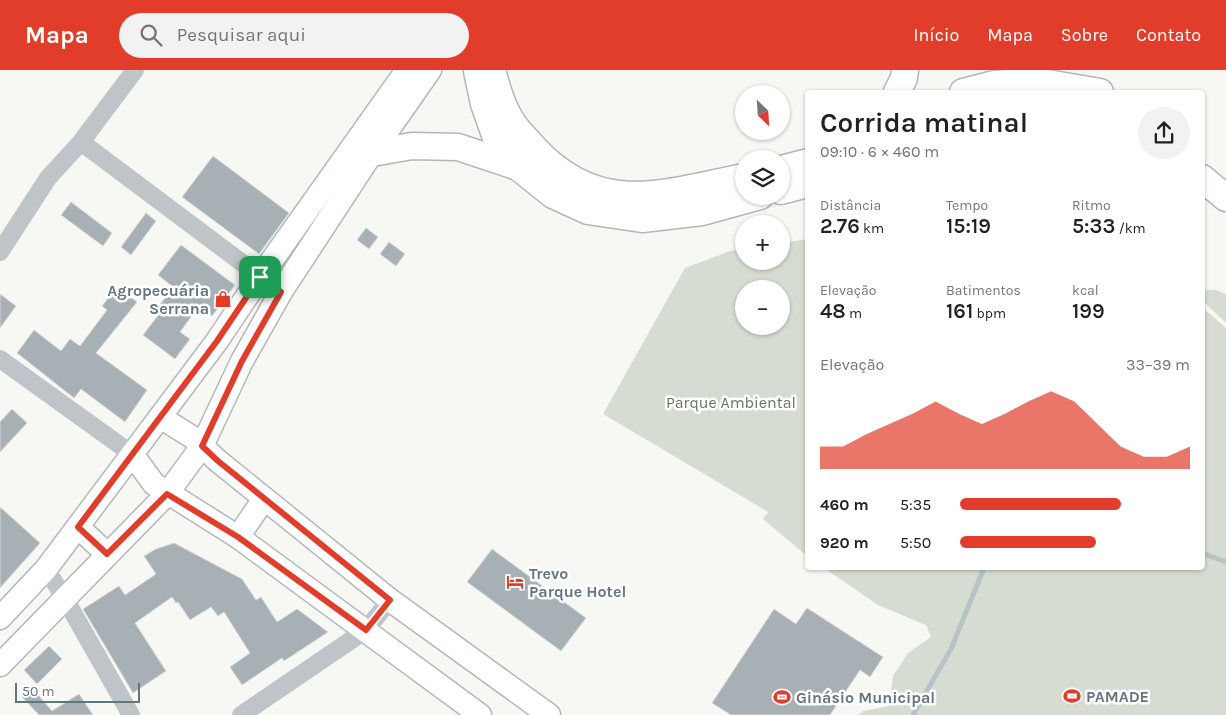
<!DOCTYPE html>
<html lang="pt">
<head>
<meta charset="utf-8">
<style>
  body { margin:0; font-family:Karla,sans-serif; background:#f2f2f2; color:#202124; height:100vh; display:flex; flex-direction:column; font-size:19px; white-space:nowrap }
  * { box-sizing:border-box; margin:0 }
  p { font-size:16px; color:#757577 }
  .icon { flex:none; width:28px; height:28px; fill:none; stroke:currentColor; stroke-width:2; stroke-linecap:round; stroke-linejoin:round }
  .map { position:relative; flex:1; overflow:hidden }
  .sheet { position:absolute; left:805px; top:20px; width:400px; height:480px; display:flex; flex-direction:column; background:#fff; border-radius:5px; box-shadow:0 1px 4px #0004 }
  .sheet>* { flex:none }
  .needle { width:32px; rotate:155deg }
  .controls { position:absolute; left:735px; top:15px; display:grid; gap:10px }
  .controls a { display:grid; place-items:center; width:55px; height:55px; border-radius:50%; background:#fff; box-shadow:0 1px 4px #0004; font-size:25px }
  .scale { position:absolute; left:15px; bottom:12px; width:125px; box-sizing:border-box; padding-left:5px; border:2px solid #62767f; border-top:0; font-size:14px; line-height:18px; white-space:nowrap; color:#62767f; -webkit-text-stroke:4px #fff; paint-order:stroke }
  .pin { position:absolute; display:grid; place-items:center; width:42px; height:42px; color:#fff; margin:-21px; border-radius:10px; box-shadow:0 2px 8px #0006 }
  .round { display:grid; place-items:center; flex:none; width:52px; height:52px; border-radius:26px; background:#f2f2f2 }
  .headline { display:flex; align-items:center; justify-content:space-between; height:85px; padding:0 15px }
  h1 { font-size:28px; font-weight:600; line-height:38px }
  .stats { display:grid; grid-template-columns:repeat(3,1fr); gap:8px; height:85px; padding:5px 15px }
  .stats div { display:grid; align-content:center }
  .stats b { font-size:21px; font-weight:600 }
  .stats small { font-size:14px; font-weight:400 }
  .stats p { font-size:14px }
  .chart { height:140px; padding:10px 15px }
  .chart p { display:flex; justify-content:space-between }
  .chart svg { width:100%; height:90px; margin-top:5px; fill:#e13d2a; opacity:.7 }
  ul { padding:0 15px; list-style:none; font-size:16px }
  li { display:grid; grid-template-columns:80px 60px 1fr; align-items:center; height:38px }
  li i { height:12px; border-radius:6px; background:#e13d2a }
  header { display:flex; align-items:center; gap:30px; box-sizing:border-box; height:70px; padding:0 25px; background:#e13d2a; color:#fff }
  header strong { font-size:24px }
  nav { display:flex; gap:28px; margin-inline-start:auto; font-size:18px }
  .search { width:350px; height:45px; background:#f2f2f2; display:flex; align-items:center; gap:12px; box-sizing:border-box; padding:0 18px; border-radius:28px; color:#757577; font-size:19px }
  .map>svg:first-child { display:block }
  .green { fill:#d7dcd3; fill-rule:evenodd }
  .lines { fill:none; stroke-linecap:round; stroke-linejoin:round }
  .stream { stroke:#b5c5c7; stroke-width:5 }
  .building { fill:#a7b1b5; stroke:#d9d8d7 }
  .major-casing { stroke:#b2b8bb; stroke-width:25 }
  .highway-casing { stroke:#b1b7ba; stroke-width:29 }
  .minor { stroke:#bec4c7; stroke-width:18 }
  .major { stroke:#fff; stroke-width:22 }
  .highway { stroke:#fff; stroke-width:26 }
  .route-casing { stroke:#fff; stroke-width:10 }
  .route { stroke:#e13d2a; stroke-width:6 }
  .labels { text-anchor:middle; stroke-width:5; stroke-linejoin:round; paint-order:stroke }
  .poi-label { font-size:16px; font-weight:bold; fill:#62767f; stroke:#fff; text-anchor:start }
  .park-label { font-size:16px; fill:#687761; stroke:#fff }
</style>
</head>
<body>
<header>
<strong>Mapa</strong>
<div class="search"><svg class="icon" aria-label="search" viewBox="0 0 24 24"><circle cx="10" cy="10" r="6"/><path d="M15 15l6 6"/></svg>Pesquisar aqui</div>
<nav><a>Início</a><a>Mapa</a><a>Sobre</a><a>Contato</a></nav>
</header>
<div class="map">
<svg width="1226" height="645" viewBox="0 0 1226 645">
  <rect width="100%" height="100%" fill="#f7f7f4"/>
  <!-- green -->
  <g class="green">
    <path d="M807,169H808L807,486L763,449L768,442L603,344L685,198L730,181L744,179V191H781V173ZM744,219H781V256H744Z"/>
    <polygon points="1202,220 1216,220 1226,224 1226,253 1203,231"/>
    <polygon points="1203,238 1226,258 1226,645 858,645 863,641 889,636 893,606 908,583 931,567 926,555 878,535 824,498 1202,498"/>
  </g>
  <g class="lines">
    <!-- stream -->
    <g class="stream">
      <polyline points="1202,483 1226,492"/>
      <polyline points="913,645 951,579 984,498"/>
    </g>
  </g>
  <!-- building -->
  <g class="building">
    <polygon points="213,86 289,143 259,184 182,127"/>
    <polygon points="71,132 112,163 103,176 61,145"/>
    <polygon points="146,143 156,151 131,185 121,177"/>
    <polygon points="366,158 378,167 369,179 357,170"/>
    <polygon points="389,172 405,184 396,196 380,184"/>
    <polygon points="181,175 235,215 212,246 199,236 180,262 190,269 175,289 143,265 163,239 159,236 173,217 158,205"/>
    <polygon points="117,217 137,232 96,283 147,320 125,352 81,319 74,328 17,283 34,260 61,281 70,269 80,276 107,240 102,236"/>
    <polygon points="0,224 16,236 0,258"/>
    <polygon points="12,339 27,353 0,382 0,352"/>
    <polygon points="0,437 40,473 0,518"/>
    <polygon points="174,473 242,509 256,530 261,527 277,552 297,539 328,562 284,591 282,588 242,615 230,597 250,583 224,542 218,546 211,537 190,550 178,532 176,533 172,527 135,553 166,601 133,623 83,539 119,516 125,525 156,504 144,486 156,479"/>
    <polygon points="492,479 586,548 561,581 467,512"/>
    <polygon points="807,538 883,587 870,607 860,600 830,645 731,645 712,633 774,539 796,554"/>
    <polygon points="49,576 62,589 37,614 24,600"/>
    <polygon points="32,618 52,641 79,624 93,645 39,645 22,627"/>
  </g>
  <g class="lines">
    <!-- major casing -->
    <g class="major-casing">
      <g id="major">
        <polyline points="160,347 192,367 218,391 390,530 549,645"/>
        <polyline points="132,384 154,414 238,467 480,645"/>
        <polyline points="78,457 107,484"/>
        <polyline points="238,467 264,429"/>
        <polyline points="0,548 46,499 217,271 260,207 407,0"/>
        <polyline points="0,595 167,424 202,376 242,291 281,222 372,83 430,0"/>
      </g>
    </g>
    <!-- highway casing -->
    <g class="highway-casing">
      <g id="highway">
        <path d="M492,0C497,18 503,41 515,56C520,64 529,71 535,79C600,148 663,123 744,107"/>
        <polyline points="477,1 484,34 496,68 518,97"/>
        <polyline points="897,22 904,8 905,0"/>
        <polyline points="963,22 994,14 1035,11 1100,22"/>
        <polyline points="372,83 412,76 458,77 518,97 553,125 588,141 642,149 702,142 760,126"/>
        <polyline points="781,99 808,92"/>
        <polyline points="1202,108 1226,128"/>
        <polyline points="781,121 808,114"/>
      </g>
    </g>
    <!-- minor -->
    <g class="minor">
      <polyline points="81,72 281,222"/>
      <polyline points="0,182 48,108 81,72 135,0"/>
      <polyline points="0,289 132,384"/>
      <polyline points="46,499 64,527 131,645"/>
      <polyline points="241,645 366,560 390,530"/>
    </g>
    <!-- major -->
    <use href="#major" class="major"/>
    <!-- highway -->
    <use href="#highway" class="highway"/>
  </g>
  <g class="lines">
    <!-- route casing -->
    <g class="route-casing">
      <polygon id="route" points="260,207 281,222 242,291 202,376 218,391 390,530 366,560 238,467 167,424 107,484 78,457 217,271"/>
    </g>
    <!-- route -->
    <use href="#route" class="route"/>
  </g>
  <!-- icons -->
  <defs>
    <g id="shop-bare" transform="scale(1.35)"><path d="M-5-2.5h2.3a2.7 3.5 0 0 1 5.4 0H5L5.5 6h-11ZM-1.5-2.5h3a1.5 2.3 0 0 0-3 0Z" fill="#e13d2a" stroke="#fff" stroke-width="2.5" paint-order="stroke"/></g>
    <g id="hotel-bare" transform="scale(1.35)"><path d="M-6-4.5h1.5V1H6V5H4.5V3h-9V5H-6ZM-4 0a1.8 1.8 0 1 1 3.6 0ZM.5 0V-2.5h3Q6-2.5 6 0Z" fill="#e13d2a" stroke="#fff" stroke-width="2.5" paint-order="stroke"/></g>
    <g id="stadium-bare" transform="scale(1.35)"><path d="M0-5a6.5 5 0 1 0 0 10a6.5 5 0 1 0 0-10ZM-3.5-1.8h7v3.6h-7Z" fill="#e13d2a" stroke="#fff" stroke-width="2.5" paint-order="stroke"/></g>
  </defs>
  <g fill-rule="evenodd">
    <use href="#shop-bare" x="223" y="229"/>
    <use href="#hotel-bare" x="515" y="512"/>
    <use href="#stadium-bare" x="1072" y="626"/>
    <use href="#stadium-bare" x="782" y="627"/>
  </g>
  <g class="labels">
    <!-- poi labels -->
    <g class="poi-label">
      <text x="209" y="226" text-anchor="end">Agropecuária<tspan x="209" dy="18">Serrana</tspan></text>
      <text x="529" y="509">Trevo<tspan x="529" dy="18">Parque Hotel</tspan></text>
      <text x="1086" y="632">PAMADE</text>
      <text x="796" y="633">Ginásio Municipal</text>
    </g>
    <!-- park labels -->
    <g class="park-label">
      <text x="731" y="338">Parque Ambiental</text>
    </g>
  </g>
</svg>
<div class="controls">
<a><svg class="needle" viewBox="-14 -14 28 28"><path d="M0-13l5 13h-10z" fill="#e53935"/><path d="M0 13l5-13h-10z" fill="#757577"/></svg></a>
<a><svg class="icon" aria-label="layers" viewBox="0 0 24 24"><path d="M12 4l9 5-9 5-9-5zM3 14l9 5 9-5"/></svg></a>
<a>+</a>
<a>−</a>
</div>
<div class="scale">50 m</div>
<div class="pin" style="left:260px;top:207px;background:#1e9e55"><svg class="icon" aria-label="arrive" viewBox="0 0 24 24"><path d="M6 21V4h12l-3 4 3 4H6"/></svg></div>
<section class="sheet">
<div class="headline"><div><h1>Corrida matinal</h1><p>09:10 · 6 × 460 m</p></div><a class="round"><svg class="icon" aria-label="share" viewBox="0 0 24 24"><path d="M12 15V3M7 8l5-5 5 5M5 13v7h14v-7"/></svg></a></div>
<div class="stats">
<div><p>Distância</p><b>2.76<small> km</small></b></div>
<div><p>Tempo</p><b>15:19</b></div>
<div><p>Ritmo</p><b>5:33<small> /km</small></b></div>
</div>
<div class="stats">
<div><p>Elevação</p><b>48<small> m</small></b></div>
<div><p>Batimentos</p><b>161<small> bpm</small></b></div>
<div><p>kcal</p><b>199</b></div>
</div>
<div class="chart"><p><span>Elevação</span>33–39 m</p>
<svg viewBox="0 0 160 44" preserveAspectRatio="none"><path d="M0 44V33L10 33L20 27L30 22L40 17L50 11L60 17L70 22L80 17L90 11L100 6L110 11L120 22L130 33L140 38L150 38L160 33V44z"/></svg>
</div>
<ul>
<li><b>460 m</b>5:35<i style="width:70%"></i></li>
<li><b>920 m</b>5:50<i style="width:59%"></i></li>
</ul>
</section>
</div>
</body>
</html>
